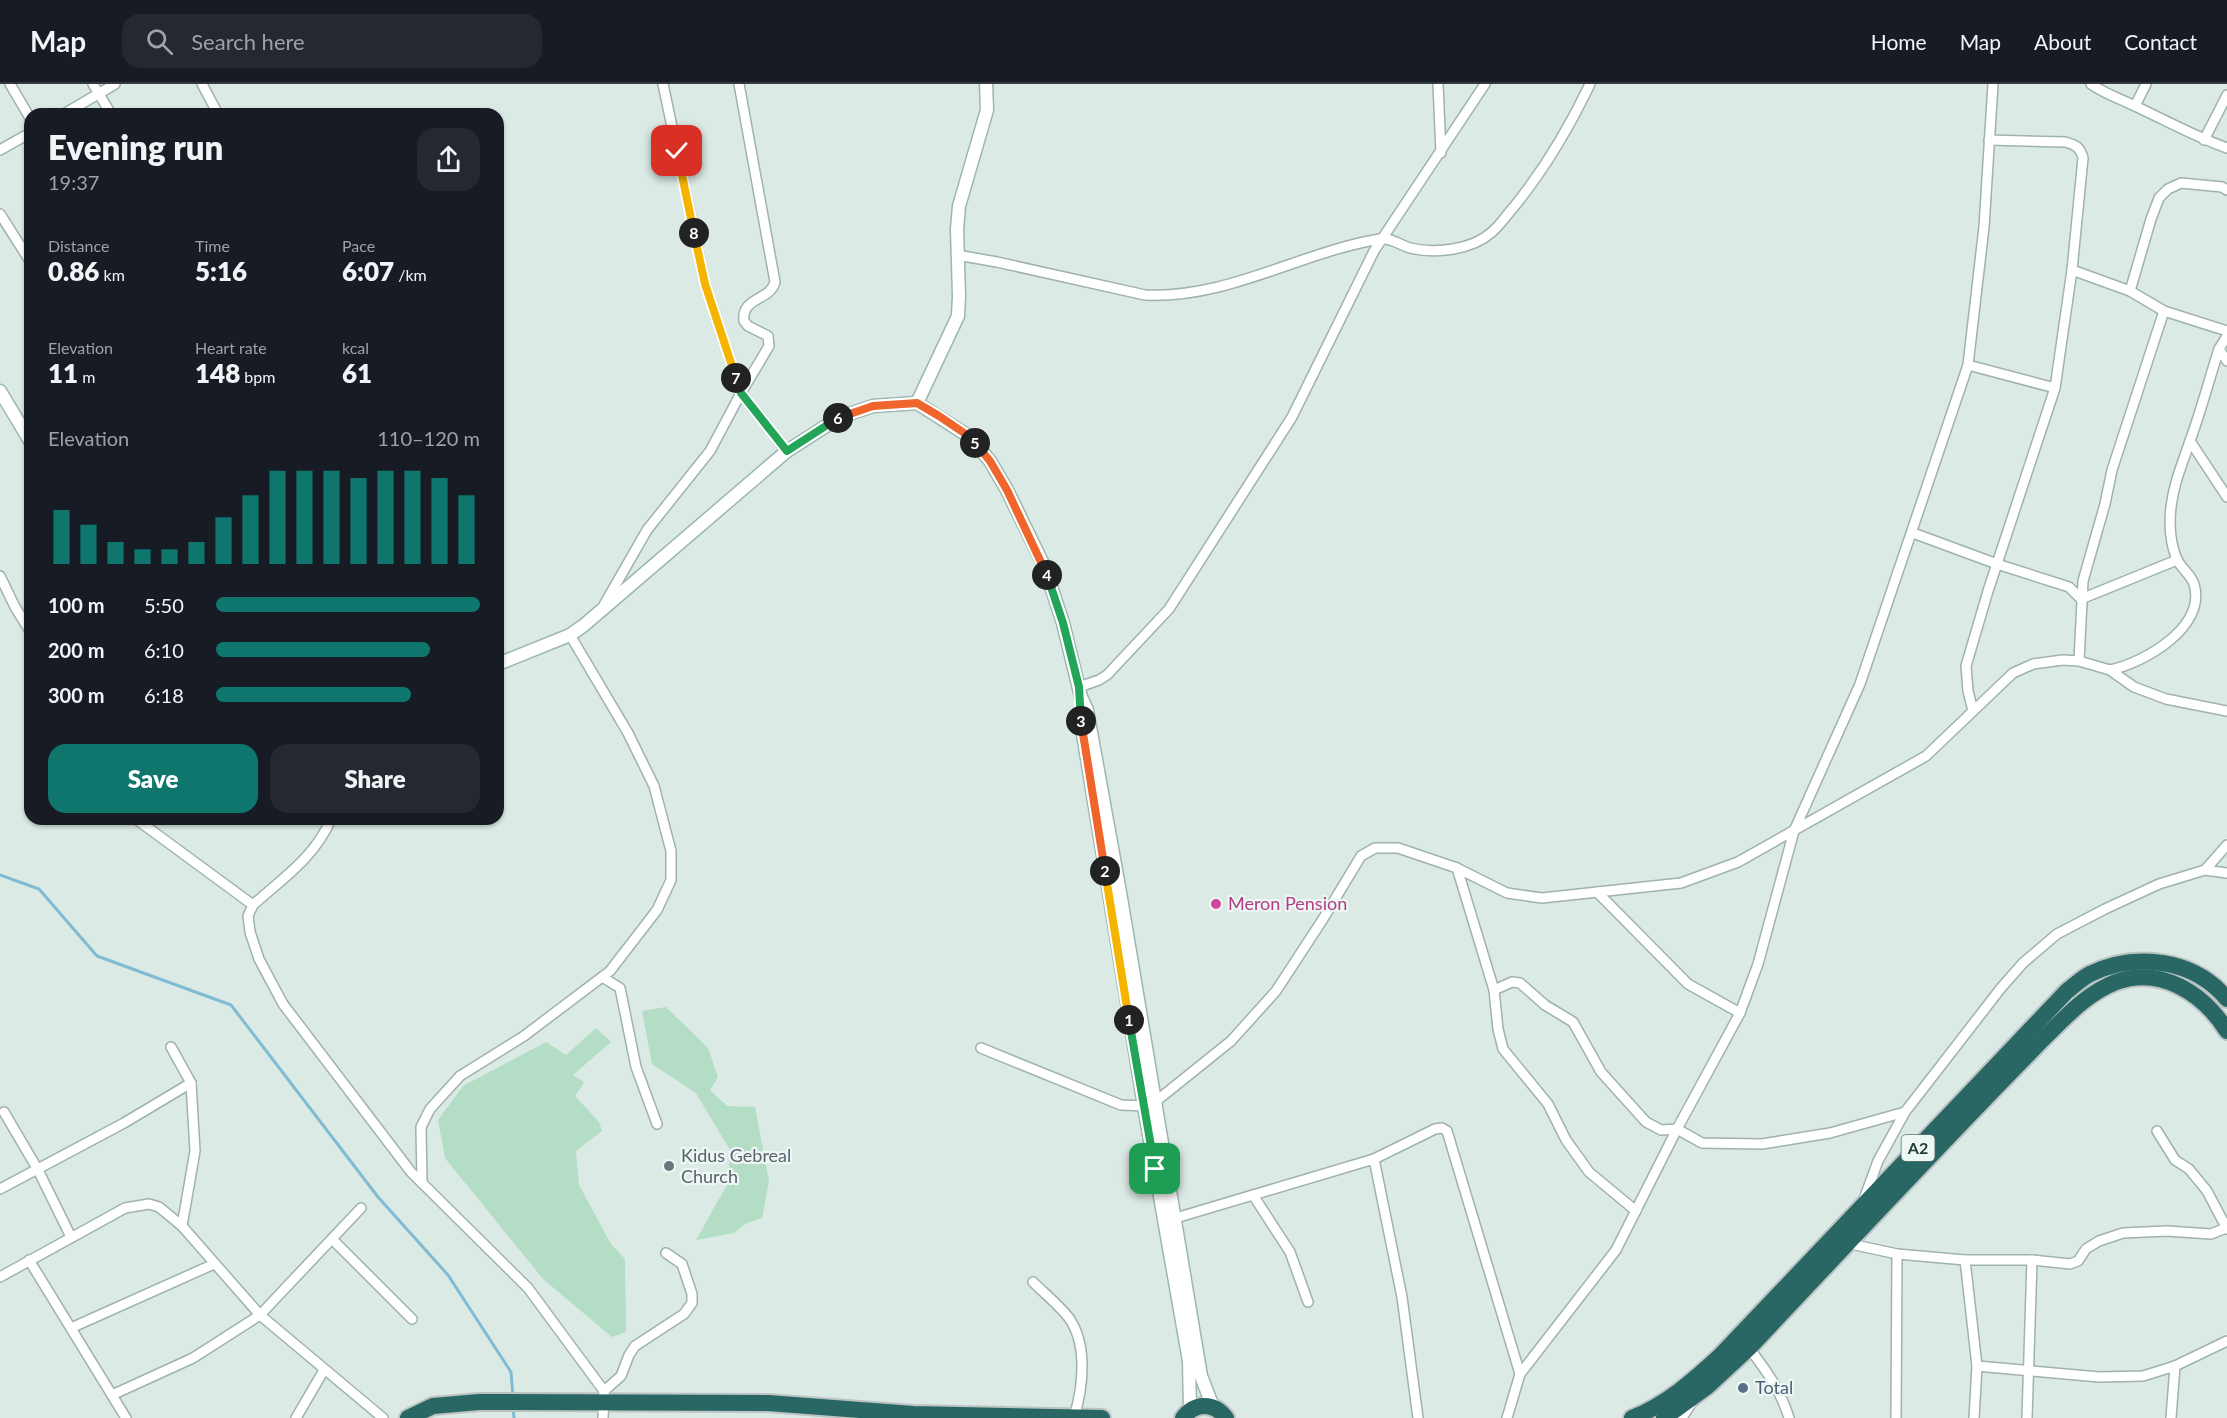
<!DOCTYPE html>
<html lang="en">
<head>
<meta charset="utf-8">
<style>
  body { margin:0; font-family:Lato,sans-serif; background:#242831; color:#f1f3f6; height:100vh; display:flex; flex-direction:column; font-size:22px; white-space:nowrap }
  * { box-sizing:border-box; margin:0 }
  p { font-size:20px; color:#9ea1a6 }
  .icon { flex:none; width:33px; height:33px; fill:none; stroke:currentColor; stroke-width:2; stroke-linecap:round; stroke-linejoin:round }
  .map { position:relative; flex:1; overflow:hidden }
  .sheet { position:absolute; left:24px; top:24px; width:480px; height:717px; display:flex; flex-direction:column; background:#171b24; border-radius:18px; box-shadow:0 2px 4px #0004 }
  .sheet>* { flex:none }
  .pin { position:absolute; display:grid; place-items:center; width:51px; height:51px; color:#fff; margin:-26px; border-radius:12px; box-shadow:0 3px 9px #0006 }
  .km { position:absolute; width:30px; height:30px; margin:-15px; border-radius:50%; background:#222; color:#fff; font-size:16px; line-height:30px; text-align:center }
  .round { display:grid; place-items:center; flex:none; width:63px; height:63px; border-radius:18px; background:#242831 }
  .overview { display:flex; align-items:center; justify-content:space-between; height:102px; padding:0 24px }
  h1 { font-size:33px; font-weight:800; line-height:45px }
  .stats { display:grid; grid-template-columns:repeat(3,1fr); gap:9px; height:102px; padding:6px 24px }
  .stats div { display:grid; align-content:center }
  .stats b { font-size:26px; font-weight:800 }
  .stats small { font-size:16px; font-weight:400 }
  .stats p { font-size:16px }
  .chart { height:168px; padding:12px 24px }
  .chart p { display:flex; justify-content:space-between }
  .chart svg { width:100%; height:108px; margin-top:6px; stroke:#0f766e; stroke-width:6 }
  .primary-button { display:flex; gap:12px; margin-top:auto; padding:12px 24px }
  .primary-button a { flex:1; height:69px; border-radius:18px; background:#0f766e; color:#fff; font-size:24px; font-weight:800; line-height:69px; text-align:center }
  .primary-button a+a { background:#242831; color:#f1f3f6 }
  ul { padding:0 24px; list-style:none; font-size:20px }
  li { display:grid; grid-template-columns:96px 72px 1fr; align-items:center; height:45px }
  li i { height:15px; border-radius:8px; background:#0f766e }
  header { display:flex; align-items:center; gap:36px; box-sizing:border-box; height:84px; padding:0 30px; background:#171b24; border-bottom:2px solid #363941 }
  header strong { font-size:28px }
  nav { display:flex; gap:33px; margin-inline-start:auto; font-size:21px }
  .search { width:420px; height:54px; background:#242831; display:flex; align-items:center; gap:15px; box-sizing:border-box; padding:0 21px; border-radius:18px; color:#9ea1a6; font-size:22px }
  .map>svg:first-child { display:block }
  .green { fill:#b3ddc4 }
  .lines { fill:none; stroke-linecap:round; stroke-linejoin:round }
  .stream { stroke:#80bbd4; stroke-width:3 }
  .street-casing { stroke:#9fb2ae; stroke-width:12 }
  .secondary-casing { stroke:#9bb6b0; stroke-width:15 }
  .highway-casing { stroke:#bcc4c3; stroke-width:20 }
  .street { stroke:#fff; stroke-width:9 }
  .secondary { stroke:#fff; stroke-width:12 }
  .highway { stroke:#286763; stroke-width:16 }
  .split-1-casing { stroke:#fff; stroke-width:12 }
  .split-2-casing { stroke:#fff; stroke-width:12 }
  .split-3-casing { stroke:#fff; stroke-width:12 }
  .split-4-casing { stroke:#fff; stroke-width:12 }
  .split-5-casing { stroke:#fff; stroke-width:12 }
  .split-6-casing { stroke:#fff; stroke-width:12 }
  .split-7-casing { stroke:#fff; stroke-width:12 }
  .split-8-casing { stroke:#fff; stroke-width:12 }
  .split-9-casing { stroke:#fff; stroke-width:12 }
  .split-1 { stroke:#22a559; stroke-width:8 }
  .split-2 { stroke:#f5b400; stroke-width:8 }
  .split-3 { stroke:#f0652b; stroke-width:8 }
  .split-4 { stroke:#22a559; stroke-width:8 }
  .split-5 { stroke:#f0652b; stroke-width:8 }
  .split-6 { stroke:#f0652b; stroke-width:8 }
  .split-7 { stroke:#22a559; stroke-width:8 }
  .split-8 { stroke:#f5b400; stroke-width:8 }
  .split-9 { stroke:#f5b400; stroke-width:8 }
  .hotel-dot { fill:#d1479c; stroke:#edf7f3; stroke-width:2 }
  .worship-dot { fill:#6b7280; stroke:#edf7f3; stroke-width:2 }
  .service-dot { fill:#5c6f8a; stroke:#edf7f3; stroke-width:2 }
  .labels { text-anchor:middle; stroke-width:4.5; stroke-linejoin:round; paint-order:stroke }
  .shield { fill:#edf7f3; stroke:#5c736f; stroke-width:1.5 }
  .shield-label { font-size:16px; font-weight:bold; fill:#1e3a36 }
  .hotel-label { font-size:18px; fill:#b23c85; stroke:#edf7f3; text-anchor:start }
  .worship-label { font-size:18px; fill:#5b616d; stroke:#edf7f3; text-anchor:start }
  .service-label { font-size:18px; fill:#4e5e75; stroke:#edf7f3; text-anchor:start }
</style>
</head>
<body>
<header>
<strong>Map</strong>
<div class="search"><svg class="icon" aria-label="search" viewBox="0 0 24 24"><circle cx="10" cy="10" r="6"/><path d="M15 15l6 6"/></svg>Search here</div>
<nav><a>Home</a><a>Map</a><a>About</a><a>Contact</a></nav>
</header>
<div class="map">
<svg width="2227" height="1334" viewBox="0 0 2227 1334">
  <rect width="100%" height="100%" fill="#dceae6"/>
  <!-- green -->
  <g class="green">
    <polygon points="666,923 708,964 718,993 710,1006 727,1022 755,1023 769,1097 762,1134 745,1140 734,1149 696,1156 728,1099 730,1066 696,1009 652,980 642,927"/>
    <polygon points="596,944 611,958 573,991 584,998 575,1012 599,1038 602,1047 576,1067 579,1101 611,1160 625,1175 626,1248 612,1253 543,1195 445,1074 438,1036 463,1002 546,958 566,971"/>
  </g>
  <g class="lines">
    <!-- stream -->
    <g class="stream">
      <polyline points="0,791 39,805 97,872 231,921 378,1113 448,1191 511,1288 513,1313"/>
      <polyline points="513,1323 514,1334"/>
    </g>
    <!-- street casing -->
    <g class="street-casing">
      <g id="street">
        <polyline points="10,0 30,34"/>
        <polyline points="93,0 111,30"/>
        <polyline points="202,0 218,30"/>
        <polyline points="663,0 705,200 741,309 787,367"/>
        <polyline points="1438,0 1441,69"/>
        <path d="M2091,0C2105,10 2121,15 2137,23C2167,37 2196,53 2227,64"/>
        <polyline points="2135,22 2146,0"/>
        <polyline points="64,30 115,0"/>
        <polyline points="2204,56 2227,11"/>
        <polyline points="0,66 30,49"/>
        <polyline points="0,130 30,177"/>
        <path d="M957,171L997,178L1145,211C1229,215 1300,168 1380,155C1390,153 1400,161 1410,164C1436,170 1472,166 1492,148C1500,141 1506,132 1513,124C1544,86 1569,44 1590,0"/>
        <polyline points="2072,186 2130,207 2164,227 2227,247"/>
        <polyline points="2130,207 2151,135 2159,114 2168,105 2181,99 2222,103 2227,106"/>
        <polyline points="2219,265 2227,277"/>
        <polyline points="1968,281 2055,304"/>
        <polyline points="2190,357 2227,413"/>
        <polyline points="1913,449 1997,480 2069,503 2081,515 2177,476"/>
        <polyline points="0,492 15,523 30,547"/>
        <path d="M604,521L647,446L710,367L741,309L769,262L768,252L748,242L744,237C741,213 770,217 775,198L739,0"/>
        <polyline points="2079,577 2083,497 2105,420 2112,386 2164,227"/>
        <path d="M2110,586C2144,579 2207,543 2194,500C2191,491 2182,485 2178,477C2170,462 2169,439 2171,423C2174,398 2182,381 2190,357C2201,327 2209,296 2219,265L2227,252"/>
        <polyline points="1079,603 1099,596 1107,591 1169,525 1292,333 1374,167 1485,0"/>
        <path d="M1973,627L1968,607L1966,582L1988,507L2055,304L2072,186L2083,74C2080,63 2076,61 2065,58L1989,56"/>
        <polyline points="136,735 253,821"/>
        <path d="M331,735C315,773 283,794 253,821L248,832L250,848L259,875L283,920L411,1088L528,1204L604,1307L603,1334"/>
        <polyline points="1457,784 1494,906"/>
        <polyline points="2205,786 2227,761"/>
        <polyline points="1597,808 1688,900 1740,929"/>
        <polyline points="602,893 620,904 636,983 657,1040"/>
        <polyline points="171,963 191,999 195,1067 182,1142"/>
        <polyline points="981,964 1121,1021 1144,1022 1155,1018 1231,957 1276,907 1323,835 1361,772 1375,764 1398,764 1457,784 1507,809 1542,814 1681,799 1738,778 1926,672 2013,589 2033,580 2063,576 2079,577 2110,586 2134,603 2166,615 2227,627"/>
        <polyline points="4,1028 38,1086 71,1153"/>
        <polyline points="2157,1047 2175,1076 2189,1085 2207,1107 2227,1145"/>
        <polyline points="1374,1075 1402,1213 1418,1334"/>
        <polyline points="422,1099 421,1043 430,1025 460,992 524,952 610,887 657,826 671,796 671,767 654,702 628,649 570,551"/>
        <polyline points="0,1105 124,1039 191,999"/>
        <polyline points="1253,1111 1290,1168 1308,1218"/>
        <polyline points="1864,1115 1878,1077 1905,1028"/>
        <polyline points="1636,1127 1589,1088 1566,1056 1548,1020 1503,965 1498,945 1494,906 1512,898 1520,899 1545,921 1573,938 1601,988 1646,1038 1661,1046 1677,1045 1702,1059 1762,1060 1830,1049 1905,1028 2001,904 2023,879 2057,850 2105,825 2159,800 2205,786 2227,789"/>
        <polyline points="1169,1136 1374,1075 1435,1045 1442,1044 1447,1047 1520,1290"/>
        <polyline points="332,1155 412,1235"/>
        <polyline points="1846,1159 1897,1170 1965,1176 2032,1176 2070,1180 2078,1177 2086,1165 2099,1157 2123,1149 2167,1147 2211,1150 2226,1144"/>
        <polyline points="29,1176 126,1334"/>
        <polyline points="1965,1176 1977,1282 1974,1334"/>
        <polyline points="0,1193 125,1124 149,1120 159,1123 182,1142 260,1231 383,1334"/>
        <path d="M1033,1198C1044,1209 1059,1221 1069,1234C1088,1261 1083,1304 1074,1333"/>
        <polyline points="71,1244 214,1180"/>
        <path d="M1749,1264C1766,1286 1781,1307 1789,1334"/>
        <polyline points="1977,1282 2099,1293 2143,1292 2175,1282 2227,1257"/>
        <polyline points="604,1307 621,1292 629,1271 635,1262 684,1230 692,1219 692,1210 682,1180 666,1169"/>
        <polyline points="112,1311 193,1274 260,1231 361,1124"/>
        <polyline points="296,1334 324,1286"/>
        <polyline points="1507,1334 1520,1290 1616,1166 1677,1045 1740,929 1758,880 1794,747 1860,600 1968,281 1984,143 1993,0"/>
        <polyline points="1682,1334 1692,1318"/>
        <polyline points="1896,1334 1897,1170"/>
        <polyline points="2027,1334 2032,1176"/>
        <polyline points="2171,1334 2175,1282"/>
      </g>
    </g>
    <!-- secondary casing -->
    <g class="secondary-casing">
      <g id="secondary">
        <polyline points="0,307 30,357"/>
        <polyline points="917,319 958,232 959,212 957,145 959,122 987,26 986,0"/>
        <polyline points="498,580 570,551 583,542 787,367 840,333 873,322 917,319 970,353 990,377 1007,406 1045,484 1063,539 1081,613 1087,626 1120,808 1201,1292 1213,1323"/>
        <polyline points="1083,650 1144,1022 1189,1277 1190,1326"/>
      </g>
    </g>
    <!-- highway casing -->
    <g class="highway-casing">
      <g id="highway">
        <polyline points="408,1334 433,1322 479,1318 768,1319 913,1330 1102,1334"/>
        <path d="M1183,1334C1195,1318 1214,1318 1226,1334"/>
        <path d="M1632,1334C1666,1321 1694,1296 1720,1272L2067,907C2075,901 2082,894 2090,890C2136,868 2194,875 2227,915"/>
        <path d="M1664,1334L1708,1302L1749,1264C1826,1182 1903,1100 1981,1019C2001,998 2021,978 2041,957C2064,935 2085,910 2116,898C2161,882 2203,909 2227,947"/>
      </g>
    </g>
    <!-- street -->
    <use href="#street" class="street"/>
    <!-- secondary -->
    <use href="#secondary" class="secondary"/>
    <!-- highway -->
    <use href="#highway" class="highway"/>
  </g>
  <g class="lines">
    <!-- split-1 casing -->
    <g class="split-1-casing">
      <polyline id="split-1" points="1129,936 1155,1085"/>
    </g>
    <!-- split-2 casing -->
    <g class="split-2-casing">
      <polyline id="split-2" points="1105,787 1129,936"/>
    </g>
    <!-- split-3 casing -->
    <g class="split-3-casing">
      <polyline id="split-3" points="1081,637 1105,787"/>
    </g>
    <!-- split-4 casing -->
    <g class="split-4-casing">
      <polyline id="split-4" points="1047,491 1063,539 1079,603 1081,637"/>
    </g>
    <!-- split-5 casing -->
    <g class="split-5-casing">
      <polyline id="split-5" points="975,359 990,377 1007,406 1047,491"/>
    </g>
    <!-- split-6 casing -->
    <g class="split-6-casing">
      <polyline id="split-6" points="838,334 873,322 917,319 939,332 970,353 975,359"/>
    </g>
    <!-- split-7 casing -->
    <g class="split-7-casing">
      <polyline id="split-7" points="736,294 741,309 787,367 838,334"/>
    </g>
    <!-- split-8 casing -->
    <g class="split-8-casing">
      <polyline id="split-8" points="694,149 705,200 736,294"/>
    </g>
    <!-- split-9 casing -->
    <g class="split-9-casing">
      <polyline id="split-9" points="677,67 694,149"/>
    </g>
    <!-- split-1 -->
    <use href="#split-1" class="split-1"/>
    <!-- split-2 -->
    <use href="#split-2" class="split-2"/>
    <!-- split-3 -->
    <use href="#split-3" class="split-3"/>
    <!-- split-4 -->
    <use href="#split-4" class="split-4"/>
    <!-- split-5 -->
    <use href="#split-5" class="split-5"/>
    <!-- split-6 -->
    <use href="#split-6" class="split-6"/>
    <!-- split-7 -->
    <use href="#split-7" class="split-7"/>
    <!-- split-8 -->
    <use href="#split-8" class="split-8"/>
    <!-- split-9 -->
    <use href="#split-9" class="split-9"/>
  </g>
  <!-- markers -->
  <circle class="hotel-dot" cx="1216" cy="820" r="6"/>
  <circle class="worship-dot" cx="669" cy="1082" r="6"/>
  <circle class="service-dot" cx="1743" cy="1304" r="6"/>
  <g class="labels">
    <!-- shield labels -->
    <rect class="shield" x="1901.5" y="1051" width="33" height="26" rx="4.5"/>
    <g class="shield-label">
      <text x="1918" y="1070">A2</text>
    </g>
    <!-- hotel labels -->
    <g class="hotel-label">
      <text x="1228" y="826">Meron Pension</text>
    </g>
    <!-- worship labels -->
    <g class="worship-label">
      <text x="681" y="1078">Kidus Gebreal<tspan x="681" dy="21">Church</tspan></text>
    </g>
    <!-- service labels -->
    <g class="service-label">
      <text x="1755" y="1310">Total</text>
    </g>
  </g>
</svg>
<div class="pin" style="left:1155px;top:1085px;background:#1e9e55"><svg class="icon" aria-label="arrive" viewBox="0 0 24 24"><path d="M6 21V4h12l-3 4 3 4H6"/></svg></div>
<div class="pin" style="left:677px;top:67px;background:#d93025"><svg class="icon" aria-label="check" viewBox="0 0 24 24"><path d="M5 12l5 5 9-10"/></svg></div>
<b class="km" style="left:1129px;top:936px">1</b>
<b class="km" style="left:1105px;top:787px">2</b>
<b class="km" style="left:1081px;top:637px">3</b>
<b class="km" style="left:1047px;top:491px">4</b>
<b class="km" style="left:975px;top:359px">5</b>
<b class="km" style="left:838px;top:334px">6</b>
<b class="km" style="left:736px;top:294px">7</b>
<b class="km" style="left:694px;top:149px">8</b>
<section class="sheet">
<div class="overview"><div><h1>Evening run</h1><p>19:37</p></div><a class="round"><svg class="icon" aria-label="share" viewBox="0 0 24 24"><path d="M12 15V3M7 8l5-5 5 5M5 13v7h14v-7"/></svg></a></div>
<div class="stats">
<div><p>Distance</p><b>0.86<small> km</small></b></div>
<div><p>Time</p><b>5:16</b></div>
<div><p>Pace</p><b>6:07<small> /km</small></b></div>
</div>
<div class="stats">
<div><p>Elevation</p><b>11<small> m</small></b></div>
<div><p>Heart rate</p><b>148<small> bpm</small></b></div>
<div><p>kcal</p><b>61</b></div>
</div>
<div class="chart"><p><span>Elevation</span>110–120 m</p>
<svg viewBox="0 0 160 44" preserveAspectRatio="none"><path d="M5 44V22M15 44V28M25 44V35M35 44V38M45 44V38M55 44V35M65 44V25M75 44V16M85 44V6M95 44V6M105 44V6M115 44V9M125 44V6M135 44V6M145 44V9M155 44V16"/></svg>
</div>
<ul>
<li><b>100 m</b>5:50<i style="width:100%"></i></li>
<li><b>200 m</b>6:10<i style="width:81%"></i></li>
<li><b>300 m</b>6:18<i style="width:74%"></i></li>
</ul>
<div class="primary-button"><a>Save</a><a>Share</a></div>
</section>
</div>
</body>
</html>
